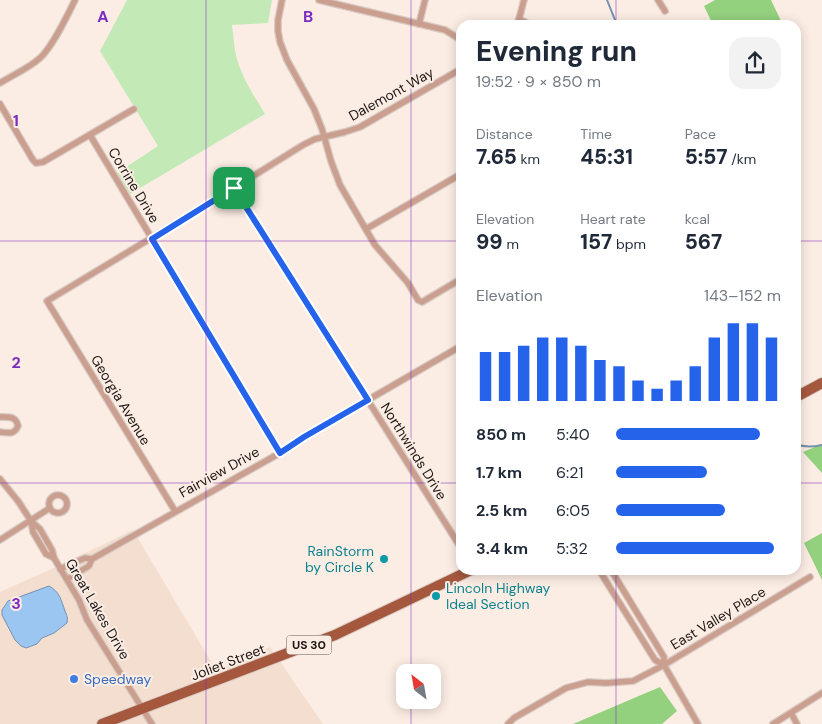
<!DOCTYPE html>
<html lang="en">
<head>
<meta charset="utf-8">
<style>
  body { margin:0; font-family:"DM Sans",sans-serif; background:#f2f2f3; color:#1f2937; height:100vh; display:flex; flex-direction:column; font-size:19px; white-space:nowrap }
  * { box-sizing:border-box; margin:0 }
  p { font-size:16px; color:#747a83 }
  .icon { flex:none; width:28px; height:28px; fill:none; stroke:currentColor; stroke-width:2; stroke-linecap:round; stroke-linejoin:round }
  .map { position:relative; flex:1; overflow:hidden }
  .side { position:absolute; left:456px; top:20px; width:345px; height:555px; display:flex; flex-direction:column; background:#fff; border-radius:15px; box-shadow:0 2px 12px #0003 }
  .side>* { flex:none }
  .needle { width:32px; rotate:329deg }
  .tools { position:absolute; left:396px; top:664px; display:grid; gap:10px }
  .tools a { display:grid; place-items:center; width:45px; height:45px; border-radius:10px; background:#fff; box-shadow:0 2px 12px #0003; font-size:25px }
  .pin { position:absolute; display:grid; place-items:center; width:42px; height:42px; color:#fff; margin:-21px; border-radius:10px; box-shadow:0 2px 8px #0006 }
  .round { display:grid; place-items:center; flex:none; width:52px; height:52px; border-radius:15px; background:#f2f2f3 }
  .summary { display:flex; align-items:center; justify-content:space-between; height:85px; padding:0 20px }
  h1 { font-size:28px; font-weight:800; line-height:38px }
  .metrics { display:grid; grid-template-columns:repeat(3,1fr); gap:8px; height:85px; padding:5px 20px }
  .metrics div { display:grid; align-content:center }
  .metrics b { font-size:21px; font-weight:800 }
  .metrics small { font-size:14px; font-weight:400 }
  .metrics p { font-size:14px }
  .chart { height:140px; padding:10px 20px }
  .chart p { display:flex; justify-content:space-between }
  .chart svg { width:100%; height:90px; margin-top:5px; stroke:#2563eb; stroke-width:6 }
  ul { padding:0 20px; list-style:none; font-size:16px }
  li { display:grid; grid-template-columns:80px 60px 1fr; align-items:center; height:38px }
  li i { height:12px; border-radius:6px; background:#2563eb }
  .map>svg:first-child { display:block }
  .built { fill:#f3ded0 }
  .green { fill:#c3eab6 }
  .forest { fill:#94d17f }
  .water { fill:#9cc6f2; stroke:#7692af }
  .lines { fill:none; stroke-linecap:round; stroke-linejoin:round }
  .stream { stroke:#7692af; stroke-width:2 }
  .street-casing { stroke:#d8cbc3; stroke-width:8 }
  .primary-casing { stroke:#d8cbc3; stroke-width:12 }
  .street { stroke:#cb9f90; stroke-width:5.5 }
  .primary { stroke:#a5583e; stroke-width:10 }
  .route-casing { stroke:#fff; stroke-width:10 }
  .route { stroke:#2563eb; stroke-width:6 }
  .grid { fill:none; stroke:#7b2cbf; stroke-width:1; stroke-opacity:0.55 }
  .culture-dot { fill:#0f9aa8; stroke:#fcede4; stroke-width:2 }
  .shop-dot { fill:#3f7fe0; stroke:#fcede4; stroke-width:2 }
  .labels { text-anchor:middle; stroke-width:4; stroke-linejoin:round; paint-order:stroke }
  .shield { fill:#fcede4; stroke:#5f5752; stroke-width:1 }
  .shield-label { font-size:12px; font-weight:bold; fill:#1c1714 }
  .street-label { font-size:14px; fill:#1c1714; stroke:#fcede4 }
  .culture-label { font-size:14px; fill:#0d838f; stroke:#fcede4; text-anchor:end }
  .shop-label { font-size:14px; fill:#366cbe; stroke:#fcede4; text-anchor:start }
  .grid-label { font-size:16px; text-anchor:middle; font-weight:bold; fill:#7b2cbf; stroke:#fcede4; stroke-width:4; stroke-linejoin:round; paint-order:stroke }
</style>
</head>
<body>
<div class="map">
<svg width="822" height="724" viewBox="0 0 822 724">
  <rect width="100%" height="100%" fill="#fcede4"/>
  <!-- built -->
  <polygon class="built" points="133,530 216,670 270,647 323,724 0,724 0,592 58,566"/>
  <!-- green -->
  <path class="green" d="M127,0H272L268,23L232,25C234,39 234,54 240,68C246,84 256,99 265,114L130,194L117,173L158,146L100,51Z"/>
  <!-- forest -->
  <g class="forest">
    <polygon points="715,0 771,0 783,25 713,25 704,6"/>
    <polygon points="822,444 822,473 803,452"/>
    <polygon points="822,533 822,580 804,543"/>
    <polygon points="660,687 677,711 662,724 573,724"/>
  </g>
  <!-- water -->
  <path class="water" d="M49,586C60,592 61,600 65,611C67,616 68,617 67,623L54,633L42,638L37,644L26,648L21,646L15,640L2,615V610L8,601Z"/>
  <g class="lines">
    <!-- stream -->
    <g class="stream">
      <polyline points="607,0 617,25"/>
      <path d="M796,444C805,448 813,447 822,445"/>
    </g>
    <!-- street casing -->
    <g class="street-casing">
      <g id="street">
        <polyline points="282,0 278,20 278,31 280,42 287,60 314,109 322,129 331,161 340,185 375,245 408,283 418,300 422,302 461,279"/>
        <polyline points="319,0 445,30 461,40"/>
        <polyline points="658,0 665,11"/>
        <polyline points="519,19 531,25"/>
        <polyline points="419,24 425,0"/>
        <polyline points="516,25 519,19 524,0"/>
        <path d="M0,83C13,75 29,68 40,58C53,46 67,16 75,0"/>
        <polyline points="0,104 33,160 36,163 43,162 134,109"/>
        <polyline points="90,135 280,453"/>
        <polyline points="234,188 461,548"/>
        <polyline points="366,229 461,174"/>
        <path d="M0,417C9,417 16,416 18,426C14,435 9,433 0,432"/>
        <polyline points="0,479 18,501 31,521 40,529 52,550 54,558 79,600 87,620 152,724"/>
        <circle cx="58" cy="504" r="9"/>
        <polyline points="175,511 47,301 234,188 303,145 315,139 345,132 360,127 461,69"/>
        <polyline points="31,521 33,532 46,554 54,558"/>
        <polyline points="0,540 50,508"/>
        <polyline points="60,569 85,558 92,559"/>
        <polyline points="599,570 655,660 664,665"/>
        <polyline points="611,570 664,657 664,665 698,724"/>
        <polyline points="67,579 89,566 92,559 280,453 304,437 461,346"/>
        <polyline points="791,713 797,724"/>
        <polyline points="508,724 514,718 566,688 588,682 606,683 633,681 664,665 810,577"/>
        <polyline points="773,724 822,693"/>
      </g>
    </g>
    <!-- primary casing -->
    <g class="primary-casing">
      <g id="primary">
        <polyline points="796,397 822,383"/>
        <polyline points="102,724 335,635 471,570"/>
      </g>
    </g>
    <!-- street -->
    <use href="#street" class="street"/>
    <!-- primary -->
    <use href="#primary" class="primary"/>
  </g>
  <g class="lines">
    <!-- route casing -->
    <g class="route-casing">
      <polygon id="route" points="234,188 368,400 304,437 280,453 152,239"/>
    </g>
    <!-- route -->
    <use href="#route" class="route"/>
  </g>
  <!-- grid -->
  <path class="grid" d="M206,0V724M411,0V672M616,0V25M0,241H461M796,241H822M0,483H461M796,483H822M616,570V724M411,700V724"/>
  <!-- markers -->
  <g class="culture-dot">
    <circle cx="384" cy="559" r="5"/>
    <circle cx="436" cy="596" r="5"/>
  </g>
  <circle class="shop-dot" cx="74" cy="679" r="5"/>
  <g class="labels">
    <!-- shield labels -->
    <rect class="shield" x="286.5" y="635.5" width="45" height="19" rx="4"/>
    <g class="shield-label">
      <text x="309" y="649">US 30</text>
    </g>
    <!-- street labels -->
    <g class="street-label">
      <text transform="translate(391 94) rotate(-29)" y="5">Dalemont Way</text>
      <text transform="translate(134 185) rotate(59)" y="5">Corrine Drive</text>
      <text transform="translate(121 400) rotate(59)" y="5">Georgia Avenue</text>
      <text transform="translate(414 451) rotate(58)" y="5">Northwinds Drive</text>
      <text transform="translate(219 472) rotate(-29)" y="5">Fairview Drive</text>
      <text transform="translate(98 609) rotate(60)" y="5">Great Lakes Drive</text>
      <text transform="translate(718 618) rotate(-31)" y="5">East Valley Place</text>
      <text transform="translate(228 662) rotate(-21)" y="5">Joliet Street</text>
    </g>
    <!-- culture labels -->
    <g class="culture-label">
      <text x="374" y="556">RainStorm<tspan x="374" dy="16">by Circle K</tspan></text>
      <text x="446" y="593" text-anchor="start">Lincoln Highway<tspan x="446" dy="16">Ideal Section</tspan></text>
    </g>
    <!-- shop labels -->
    <g class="shop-label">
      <text x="84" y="684">Speedway</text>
    </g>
  </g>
  <g class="grid-label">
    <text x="103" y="22">A</text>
    <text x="308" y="22">B</text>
    <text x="16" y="126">1</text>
    <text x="16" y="368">2</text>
    <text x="16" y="609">3</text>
  </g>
</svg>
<div class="tools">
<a><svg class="needle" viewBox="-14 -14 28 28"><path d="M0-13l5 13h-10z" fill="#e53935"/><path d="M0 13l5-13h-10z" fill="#747a83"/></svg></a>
</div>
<div class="pin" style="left:234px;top:188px;background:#1e9e55"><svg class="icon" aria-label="arrive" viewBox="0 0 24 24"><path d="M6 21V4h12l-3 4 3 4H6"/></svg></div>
<section class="side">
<div class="summary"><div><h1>Evening run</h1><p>19:52 · 9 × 850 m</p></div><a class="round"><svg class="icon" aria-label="share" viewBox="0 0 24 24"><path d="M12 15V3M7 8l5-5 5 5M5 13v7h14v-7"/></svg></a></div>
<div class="metrics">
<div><p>Distance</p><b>7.65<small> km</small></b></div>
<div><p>Time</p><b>45:31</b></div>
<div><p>Pace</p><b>5:57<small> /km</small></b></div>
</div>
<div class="metrics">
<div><p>Elevation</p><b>99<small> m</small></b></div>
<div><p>Heart rate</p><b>157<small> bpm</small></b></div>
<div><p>kcal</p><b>567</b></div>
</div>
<div class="chart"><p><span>Elevation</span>143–152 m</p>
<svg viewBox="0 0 160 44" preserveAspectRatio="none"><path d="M5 44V20M15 44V20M25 44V17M35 44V13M45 44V13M55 44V17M65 44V24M75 44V27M85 44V34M95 44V38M105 44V34M115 44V27M125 44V13M135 44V6M145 44V6M155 44V13"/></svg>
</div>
<ul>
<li><b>850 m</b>5:40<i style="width:87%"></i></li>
<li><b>1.7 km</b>6:21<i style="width:55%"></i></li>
<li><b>2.5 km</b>6:05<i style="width:66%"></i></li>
<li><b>3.4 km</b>5:32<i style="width:96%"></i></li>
</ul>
</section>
</div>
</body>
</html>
